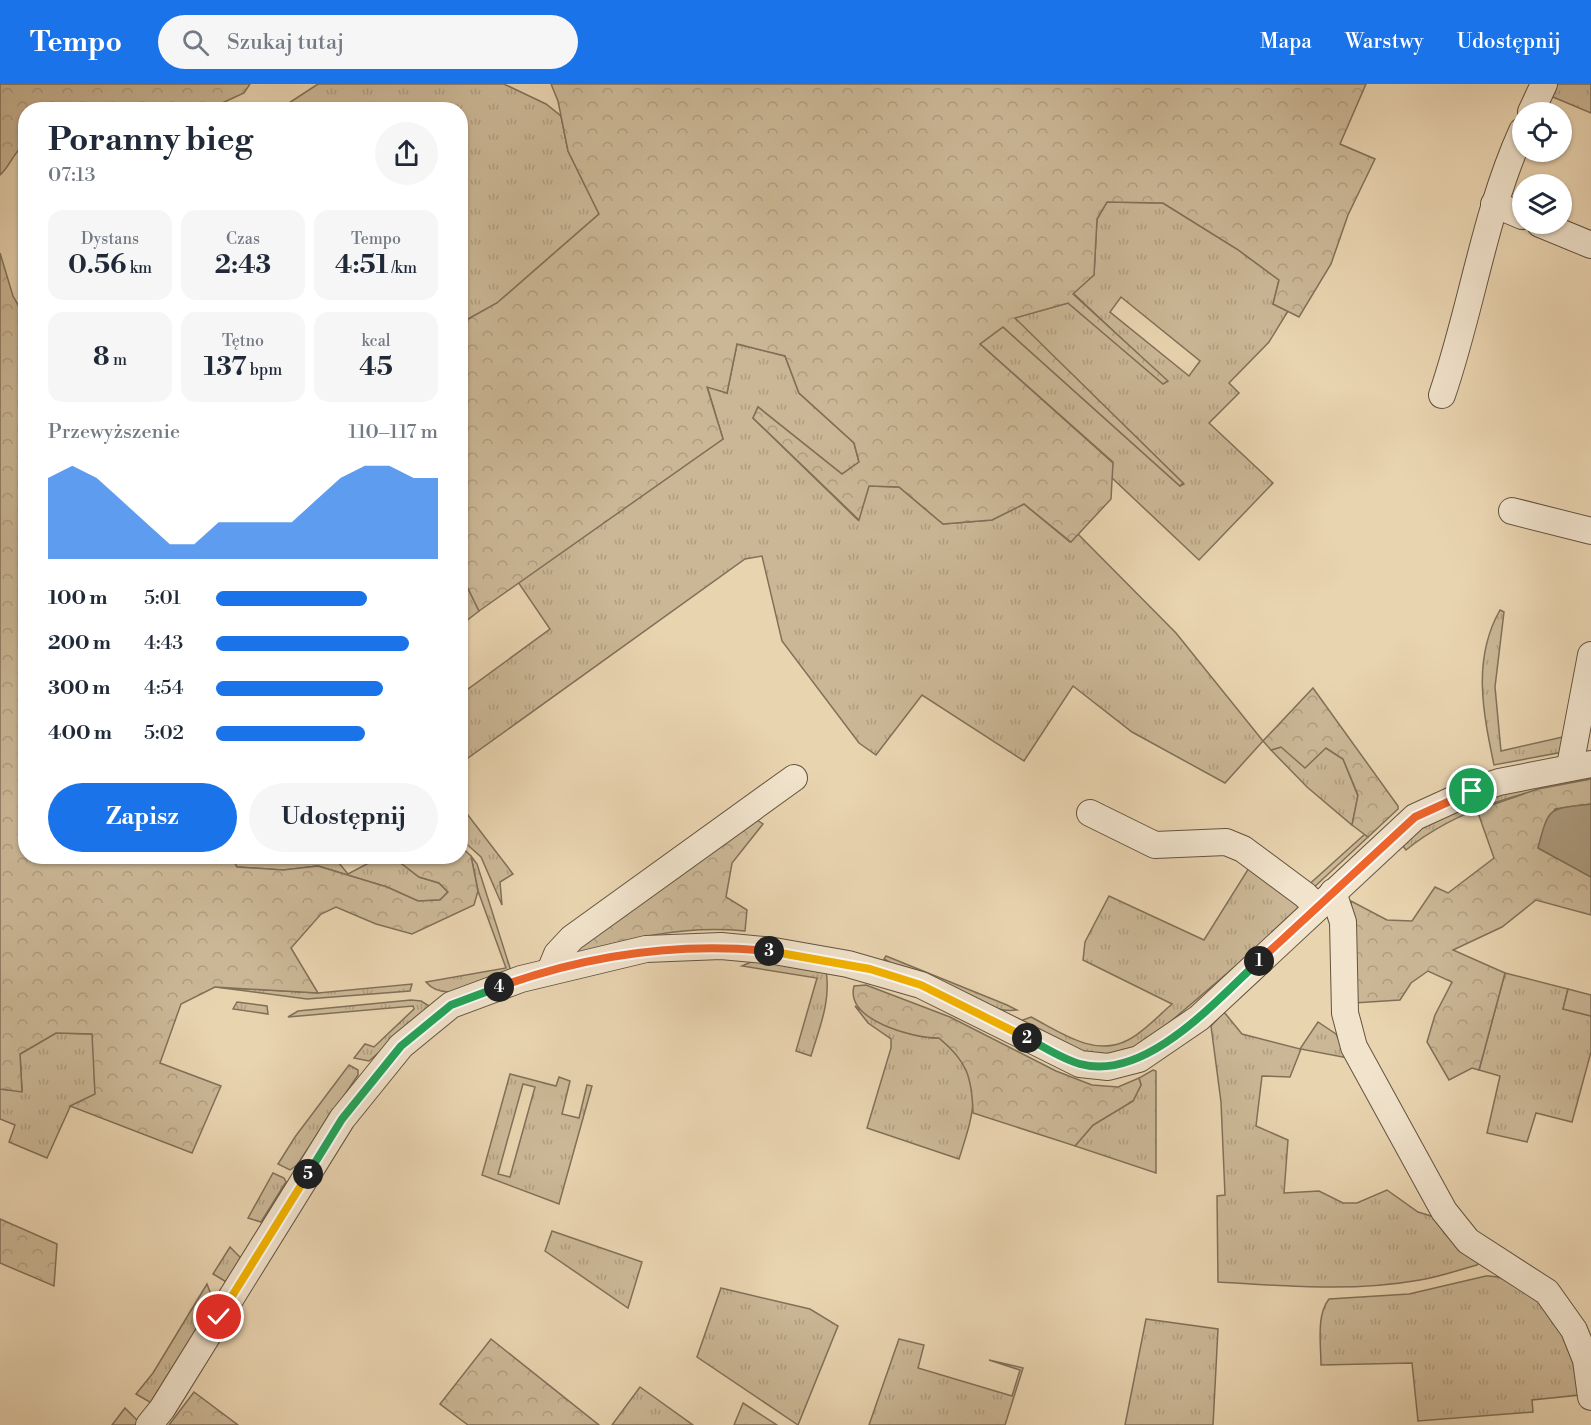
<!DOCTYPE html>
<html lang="pl">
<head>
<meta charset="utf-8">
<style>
  body { margin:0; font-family:"Libre Bodoni",serif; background:#f6f6f7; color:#1f2937; height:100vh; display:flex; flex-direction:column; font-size:22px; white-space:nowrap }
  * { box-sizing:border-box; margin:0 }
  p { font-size:20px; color:#747a83 }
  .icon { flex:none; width:33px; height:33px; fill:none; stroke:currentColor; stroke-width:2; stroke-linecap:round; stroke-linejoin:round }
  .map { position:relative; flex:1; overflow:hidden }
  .sheet { position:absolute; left:18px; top:18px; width:450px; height:762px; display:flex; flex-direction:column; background:#fff; border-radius:24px; box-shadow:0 2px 4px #0004 }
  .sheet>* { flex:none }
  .buttons { position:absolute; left:1512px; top:18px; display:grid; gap:12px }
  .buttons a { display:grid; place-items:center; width:60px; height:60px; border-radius:50%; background:#fff; box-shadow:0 2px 4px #0004; font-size:30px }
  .pin { position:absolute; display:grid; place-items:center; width:51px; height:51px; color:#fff; margin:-26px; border:3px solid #fff; border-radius:50%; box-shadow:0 2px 6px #0007 }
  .km { position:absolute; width:30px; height:30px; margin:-15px; border-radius:50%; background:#222; color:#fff; font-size:16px; line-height:30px; text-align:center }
  .round { display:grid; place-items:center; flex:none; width:63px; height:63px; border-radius:32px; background:#f6f6f7 }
  .headline { display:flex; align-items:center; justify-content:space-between; height:102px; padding:0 30px }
  h1 { font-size:33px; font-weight:700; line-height:45px }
  .metrics { display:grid; grid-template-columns:repeat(3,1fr); gap:9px; height:102px; padding:6px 30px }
  .metrics div { display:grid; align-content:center; border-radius:15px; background:#f6f6f7; text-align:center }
  .metrics b { font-size:26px; font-weight:700 }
  .metrics small { font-size:16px; font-weight:400 }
  .metrics p { font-size:16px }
  .chart { height:168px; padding:12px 30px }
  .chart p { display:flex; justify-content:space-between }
  .chart svg { width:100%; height:108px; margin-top:6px; fill:#1a73e8; opacity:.7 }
  .action { display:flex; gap:12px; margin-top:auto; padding:12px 30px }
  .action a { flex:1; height:69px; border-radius:36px; background:#1a73e8; color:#fff; font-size:24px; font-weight:700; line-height:69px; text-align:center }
  .action a+a { background:#f6f6f7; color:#1f2937 }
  ul { padding:0 30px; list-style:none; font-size:20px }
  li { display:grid; grid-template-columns:96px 72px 1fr; align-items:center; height:45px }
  li i { height:15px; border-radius:8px; background:#1a73e8 }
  header { display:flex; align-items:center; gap:36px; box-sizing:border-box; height:84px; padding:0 30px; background:#1a73e8; color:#fff }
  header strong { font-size:28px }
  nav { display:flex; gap:33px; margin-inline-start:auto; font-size:21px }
  .search { width:420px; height:54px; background:#f6f6f7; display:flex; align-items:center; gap:15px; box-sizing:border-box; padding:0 21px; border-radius:33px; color:#747a83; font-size:22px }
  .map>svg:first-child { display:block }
  .grass { fill:url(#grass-tufts); stroke:#807058; stroke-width:1.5; fill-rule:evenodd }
  .forest { fill:url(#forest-crowns); stroke:#807058; stroke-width:1.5 }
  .garden { fill:#cbb796; stroke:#807058; stroke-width:1.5 }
  .water { fill:#ac9a7d; stroke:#7d6d55; stroke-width:1.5 }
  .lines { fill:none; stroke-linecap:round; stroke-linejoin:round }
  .minor-casing { stroke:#63543f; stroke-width:28 }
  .minor { stroke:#f1e3cc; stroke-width:26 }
  .split-1-casing { stroke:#fff; stroke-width:12 }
  .split-2-casing { stroke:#fff; stroke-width:12 }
  .split-3-casing { stroke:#fff; stroke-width:12 }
  .split-4-casing { stroke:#fff; stroke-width:12 }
  .split-5-casing { stroke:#fff; stroke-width:12 }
  .split-6-casing { stroke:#fff; stroke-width:12 }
  .split-1 { stroke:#f0652b; stroke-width:8 }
  .split-2 { stroke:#22a559; stroke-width:8 }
  .split-3 { stroke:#f5b400; stroke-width:8 }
  .split-4 { stroke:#f0652b; stroke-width:8 }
  .split-5 { stroke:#22a559; stroke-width:8 }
  .split-6 { stroke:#f5b400; stroke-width:8 }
</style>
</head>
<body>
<header>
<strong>Tempo</strong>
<div class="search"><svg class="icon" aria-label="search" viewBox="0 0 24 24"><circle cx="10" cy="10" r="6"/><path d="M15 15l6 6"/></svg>Szukaj tutaj</div>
<nav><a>Mapa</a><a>Warstwy</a><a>Udostępnij</a></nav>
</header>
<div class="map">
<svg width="1591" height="1341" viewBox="0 0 1591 1341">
  <defs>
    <pattern id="grass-tufts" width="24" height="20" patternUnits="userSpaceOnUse" patternTransform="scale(1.5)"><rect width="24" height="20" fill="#cbb796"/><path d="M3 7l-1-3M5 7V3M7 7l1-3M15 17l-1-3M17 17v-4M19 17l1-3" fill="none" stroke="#af9d81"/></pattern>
    <pattern id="forest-crowns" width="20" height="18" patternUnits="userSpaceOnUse" patternTransform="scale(1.5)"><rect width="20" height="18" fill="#cbb796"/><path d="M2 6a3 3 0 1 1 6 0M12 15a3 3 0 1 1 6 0" fill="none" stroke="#af9d81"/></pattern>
  </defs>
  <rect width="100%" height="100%" fill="#e9d4b0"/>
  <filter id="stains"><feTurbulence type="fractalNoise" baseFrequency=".00333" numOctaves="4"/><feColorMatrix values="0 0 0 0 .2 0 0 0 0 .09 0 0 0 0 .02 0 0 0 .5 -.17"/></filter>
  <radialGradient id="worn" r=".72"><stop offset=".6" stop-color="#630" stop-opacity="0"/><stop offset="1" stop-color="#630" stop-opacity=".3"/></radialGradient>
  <!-- grass -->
  <g class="grass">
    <polygon points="318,0 504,0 546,20 561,32 568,67 599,130 497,219 461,239 460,26 278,26"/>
    <polygon points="1551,0 1591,0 1591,29 1546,10"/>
    <path d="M1107,118L1163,119L1237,165L1279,196L1273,220L1288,227L1269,258L1229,299L1239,309L1209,339L1273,399L1199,476L1111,393L1113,378L980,260L1003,243L1180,402L1184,400L1014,234L1068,219L1163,299L1167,297L1073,209L1094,191L1097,135ZM1121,213L1200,277L1189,292L1110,228Z"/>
    <polygon points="737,260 785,272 799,309 854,359 859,378 842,390 758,323 753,334 858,436 869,402 899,403 943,440 992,436 1024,420 1070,458 1078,450 1176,549 1263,657 1225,699 1132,648 1073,602 1024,677 922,611 876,671 859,659 782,557 762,472 745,475 461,679 460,611 550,545 518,498 723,355 707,302 727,309"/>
    <polygon points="461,490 479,527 461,541 460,541"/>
    <path d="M1500,526L1504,528L1495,603L1501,667L1567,652L1563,668L1494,681C1483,628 1472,575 1500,526Z"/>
    <polygon points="1281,663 1326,664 1343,675 1358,712 1352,741 1307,703 1271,666"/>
    <path d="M1591,689V695C1526,707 1459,723 1406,766L1403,762L1424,742L1495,710Z"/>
    <polygon points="461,722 513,790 500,798 502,821 481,773 461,755"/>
    <polygon points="1365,750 1368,753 1310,807 1304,805"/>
    <path d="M471,772L477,780L511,887C488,896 446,922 426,898L506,884L478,807Z"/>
    <polygon points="231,773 334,773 348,790 380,773 393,773 419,793 439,799 448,808 440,816 418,817 387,803 318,782 283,786 237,783"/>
    <path d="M1252,779L1301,816L1299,828L1149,956C1140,961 1130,969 1120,971C1083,977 1047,954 1015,939L1031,933C1060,948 1095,974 1128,956C1144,948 1159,931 1172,920L1083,876L1085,858L1109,812L1204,856Z"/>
    <path d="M886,872L1007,921L1017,926C985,931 914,892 884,875Z"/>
    <path d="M753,877L826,886C831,917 820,942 811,972L796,967L817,894L742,882Z"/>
    <polygon points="1505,889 1568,905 1563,925 1591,932 1591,968 1572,1038 1536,1029 1527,1058 1487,1049 1500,992 1479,986"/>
    <polygon points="412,900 410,907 307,915 215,903 318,909"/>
    <polygon points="411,916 421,917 431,923 369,977 354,974 365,960 374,963 414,925 413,922 288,933 298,927"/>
    <polygon points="237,918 267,922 268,930 233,925"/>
    <path d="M855,922C879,939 909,954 939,954C986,993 976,1022 959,1075L867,1044L891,964V955L868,939Z"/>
    <path d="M1224,928L1242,950L1300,965L1318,938L1336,950L1348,974L1301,965L1290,993L1262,992L1256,1042L1288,1056L1284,1109L1319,1107L1343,1119H1357L1387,1106L1418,1128L1441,1135L1481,1176L1477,1181C1458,1186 1439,1193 1420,1196C1354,1208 1284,1202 1218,1198L1217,1112L1225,1111L1221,1018L1211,942Z"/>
    <polygon points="56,949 93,950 95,1011 70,1023 47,1074 9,1058 15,1041 0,1035 0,1005 22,1007 20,970"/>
    <polygon points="349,981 358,986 358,991 297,1081 290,1086 278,1080 295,1053"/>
    <polygon points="1153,986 1156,987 1156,1089 1075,1062 1093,1041 1133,1017 1141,1001 1139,994"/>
    <path d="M510,990L556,1002L559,993L570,997L562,1030L579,1034L587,1001L592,1002L559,1120L482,1091ZM523,1000L535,1003L510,1093L498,1090Z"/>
    <polygon points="273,1089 284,1094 286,1098 261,1138 248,1134"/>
    <polygon points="552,1147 642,1178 628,1224 545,1167"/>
    <polygon points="230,1163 240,1173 241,1178 228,1199 213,1190"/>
    <path d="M1486,1192C1522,1190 1559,1234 1573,1265C1579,1278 1578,1297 1580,1311L1532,1316L1533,1328L1418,1337L1412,1279L1321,1281C1321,1261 1316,1231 1329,1215L1409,1210Z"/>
    <polygon points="207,1200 215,1221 153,1320 136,1310 153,1289"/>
    <polygon points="721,1204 810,1225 838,1242 798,1341 697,1273"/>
    <polygon points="1146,1235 1218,1245 1213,1341 1125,1341"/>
    <polygon points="899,1255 924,1261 918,1284 1012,1312 1020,1286 989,1276 1023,1284 1005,1341 869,1341"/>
    <polygon points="640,1303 693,1341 612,1341"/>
    <polygon points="743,1319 777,1341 734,1341"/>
    <polygon points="125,1324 139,1338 137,1341 112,1341"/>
  </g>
  <!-- forest -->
  <g class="forest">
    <path d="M0,0H250L244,9L220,20L221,25L26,26L25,60C12,70 11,81 0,91Z"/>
    <polygon points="551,0 1366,0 1340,60 1375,75 1348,131 1331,180 1299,233 1273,220 1279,196 1237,165 1163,119 1107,118 1097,135 1094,191 1073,210 1168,297 1163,300 1068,219 1015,234 1183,399 1180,402 1003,243 980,260 1113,379 1111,415 1071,458 1024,420 992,436 943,440 899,403 869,402 859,436 753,334 758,323 842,390 859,378 854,359 799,309 785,272 737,260 727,309 707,303 723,355 479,527 461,490 461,239 497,219 599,130 568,67 558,17"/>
    <polygon points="0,169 13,212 26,235 26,772 231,772 237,783 283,786 318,782 387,803 418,817 440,816 448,808 439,799 419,793 393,773 460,772 461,763 471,772 478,807 474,821 412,850 376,840 336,823 321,830 291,864 318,909 215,903 181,920 160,979 221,1002 192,1069 70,1022 95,1010 92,950 56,949 20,970 22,1008 0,1005"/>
    <polygon points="1313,604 1398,722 1398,725 1368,753 1352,741 1358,711 1343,675 1326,664 1305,684 1281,663 1271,666 1263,657"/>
    <polygon points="1591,695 1591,720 1555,725 1542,750 1538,764 1591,793 1591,831 1536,816 1502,843 1453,866 1505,889 1479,986 1472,984 1449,996 1427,958 1435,931 1452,898 1428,887 1411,899 1400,916 1354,919 1351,817 1387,836 1412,837 1435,803 1448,809 1494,774 1477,726 1538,705"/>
    <path d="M754,734L763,740L732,779L726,813L747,826L745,847C684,841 630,854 571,871L568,865Z"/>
    <path d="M866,901L950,933L1056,987L1092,1001L1118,1003L1139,994L1141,1001L1133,1017L1093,1041L1075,1062L973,1029C972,993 967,977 939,954C912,954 845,936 854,902Z"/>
    <polygon points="0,1135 57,1160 54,1202 0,1179"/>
    <polygon points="491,1255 599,1341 468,1341 440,1320"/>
    <polygon points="194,1308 238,1341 169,1341"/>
  </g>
  <!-- garden -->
  <polygon class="garden" points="1568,905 1591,911 1591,932 1563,925"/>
  <!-- water -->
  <path class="water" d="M1591,720V793L1538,764C1549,722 1548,725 1591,720Z"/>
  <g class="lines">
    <!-- minor casing -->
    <g class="minor-casing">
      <g id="minor">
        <polyline points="1531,28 1544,0"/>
        <polyline points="1494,120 1522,132"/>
        <polyline points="1540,140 1591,161"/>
        <path d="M1442,311C1472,224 1484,131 1522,47"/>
        <polyline points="1512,427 1591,447"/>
        <polyline points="1570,682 1591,571"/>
        <polyline points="1090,729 1155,761 1226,758 1243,765 1305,811 1317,823"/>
        <polyline points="1333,808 1343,838 1345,929 1354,963 1444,1127 1468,1157 1547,1208 1574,1246 1586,1276 1591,1313"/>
        <polyline points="550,887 557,870 572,854 794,694"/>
        <polyline points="149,1341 162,1325 342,1035 401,962 451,921 521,895 646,865 721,862 774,867 848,880 921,901 1080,980 1108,983 1139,975 1199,934 1415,733 1472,707 1499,698 1591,680"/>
      </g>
    </g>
    <!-- minor -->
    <use href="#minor" class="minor"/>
  </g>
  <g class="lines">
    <!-- split-1 casing -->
    <g class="split-1-casing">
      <polyline id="split-1" points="1259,877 1415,733 1472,707"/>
    </g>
    <!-- split-2 casing -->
    <g class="split-2-casing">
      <path id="split-2" d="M1027,954C1044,963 1062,975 1080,980C1145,998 1216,917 1259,877"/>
    </g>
    <!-- split-3 casing -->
    <g class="split-3-casing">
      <polyline id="split-3" points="769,867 870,885 921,901 1027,954"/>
    </g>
    <!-- split-4 casing -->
    <g class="split-4-casing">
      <path id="split-4" d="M499,903C587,871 676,858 769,867"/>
    </g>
    <!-- split-5 casing -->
    <g class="split-5-casing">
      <polyline id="split-5" points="308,1090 342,1035 401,962 451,921 499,903"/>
    </g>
    <!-- split-6 casing -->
    <g class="split-6-casing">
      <polyline id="split-6" points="219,1233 308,1090"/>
    </g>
    <!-- split-1 -->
    <use href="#split-1" class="split-1"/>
    <!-- split-2 -->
    <use href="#split-2" class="split-2"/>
    <!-- split-3 -->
    <use href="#split-3" class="split-3"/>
    <!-- split-4 -->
    <use href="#split-4" class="split-4"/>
    <!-- split-5 -->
    <use href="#split-5" class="split-5"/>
    <!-- split-6 -->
    <use href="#split-6" class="split-6"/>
  </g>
  <rect width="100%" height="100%" filter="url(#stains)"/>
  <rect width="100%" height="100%" fill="url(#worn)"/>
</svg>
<div class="buttons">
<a><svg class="icon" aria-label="locate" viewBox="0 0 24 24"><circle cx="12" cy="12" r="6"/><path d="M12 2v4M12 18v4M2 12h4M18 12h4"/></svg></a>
<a><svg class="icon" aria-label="layers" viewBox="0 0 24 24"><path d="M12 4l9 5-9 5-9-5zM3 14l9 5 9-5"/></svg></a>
</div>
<div class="pin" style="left:1472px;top:707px;background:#1e9e55"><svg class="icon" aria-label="arrive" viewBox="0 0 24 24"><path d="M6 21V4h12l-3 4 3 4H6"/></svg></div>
<div class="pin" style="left:219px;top:1233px;background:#d93025"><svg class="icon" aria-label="check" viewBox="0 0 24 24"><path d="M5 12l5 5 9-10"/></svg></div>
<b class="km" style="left:1259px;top:877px">1</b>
<b class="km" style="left:1027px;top:954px">2</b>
<b class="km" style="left:769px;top:867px">3</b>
<b class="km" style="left:499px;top:903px">4</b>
<b class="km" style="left:308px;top:1090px">5</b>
<section class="sheet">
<div class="headline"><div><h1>Poranny bieg</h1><p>07:13</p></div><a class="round"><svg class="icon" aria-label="share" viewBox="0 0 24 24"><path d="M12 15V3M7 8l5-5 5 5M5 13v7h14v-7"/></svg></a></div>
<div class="metrics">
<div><p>Dystans</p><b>0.56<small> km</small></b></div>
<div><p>Czas</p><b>2:43</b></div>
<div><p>Tempo</p><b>4:51<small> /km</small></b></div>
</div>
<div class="metrics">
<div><b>8<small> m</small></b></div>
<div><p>Tętno</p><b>137<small> bpm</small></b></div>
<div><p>kcal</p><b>45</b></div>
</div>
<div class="chart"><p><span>Przewyższenie</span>110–117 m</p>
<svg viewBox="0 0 160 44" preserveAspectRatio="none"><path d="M0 44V11L10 6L20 11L30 20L40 29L50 38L60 38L70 29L80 29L90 29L100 29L110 20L120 11L130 6L140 6L150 11L160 11V44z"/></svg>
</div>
<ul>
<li><b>100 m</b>5:01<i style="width:68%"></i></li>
<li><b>200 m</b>4:43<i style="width:87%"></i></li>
<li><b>300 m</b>4:54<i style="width:75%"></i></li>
<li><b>400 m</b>5:02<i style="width:67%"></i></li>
</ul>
<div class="action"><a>Zapisz</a><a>Udostępnij</a></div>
</section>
</div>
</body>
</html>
